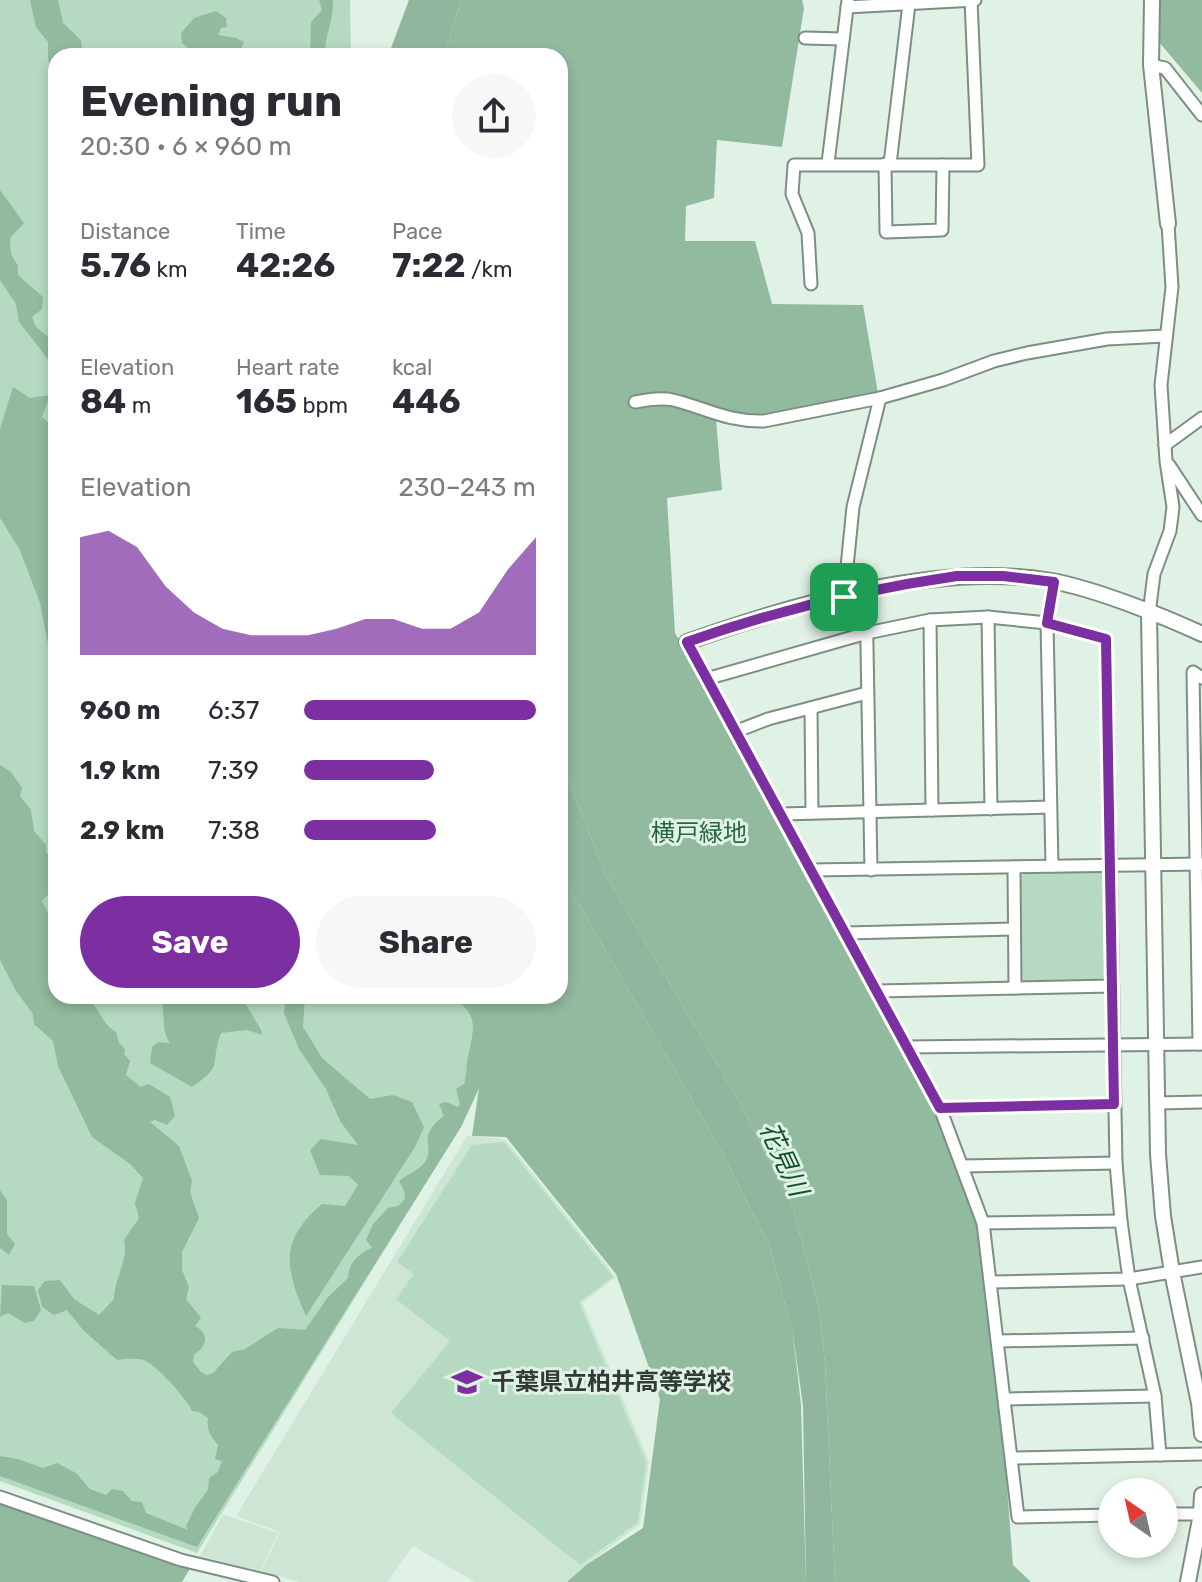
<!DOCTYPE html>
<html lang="en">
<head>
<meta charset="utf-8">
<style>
  body { margin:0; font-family:Rubik,"Noto Sans JP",sans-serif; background:#f7f7f7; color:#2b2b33; height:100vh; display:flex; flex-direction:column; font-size:30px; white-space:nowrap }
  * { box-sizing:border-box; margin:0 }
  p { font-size:26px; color:#7c7c81 }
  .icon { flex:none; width:44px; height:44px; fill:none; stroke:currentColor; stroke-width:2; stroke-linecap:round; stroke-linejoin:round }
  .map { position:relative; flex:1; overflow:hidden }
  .drawer { position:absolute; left:48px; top:48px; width:520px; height:956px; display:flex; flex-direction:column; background:#fff; border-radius:24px; box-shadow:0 4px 12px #0003 }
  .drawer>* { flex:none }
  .needle { width:52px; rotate:326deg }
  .buttons { position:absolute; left:1098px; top:1478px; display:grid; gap:16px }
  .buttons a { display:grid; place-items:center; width:80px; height:80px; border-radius:50%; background:#fff; box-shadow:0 4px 12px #0003; font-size:40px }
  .pin { position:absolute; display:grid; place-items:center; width:68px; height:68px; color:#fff; margin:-34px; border-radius:16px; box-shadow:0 4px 12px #0006 }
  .round { display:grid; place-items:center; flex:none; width:84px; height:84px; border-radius:42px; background:#f7f7f7 }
  .headline { display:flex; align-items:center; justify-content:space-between; height:136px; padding:0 32px }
  h1 { font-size:44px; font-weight:700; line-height:60px }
  .figures { display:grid; grid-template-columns:repeat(3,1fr); gap:12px; height:136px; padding:8px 32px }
  .figures div { display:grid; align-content:center }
  .figures b { font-size:34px; font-weight:700 }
  .figures small { font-size:22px; font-weight:400 }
  .figures p { font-size:22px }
  .chart { height:224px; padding:16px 32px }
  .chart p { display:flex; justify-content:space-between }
  .chart svg { width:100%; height:144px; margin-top:8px; fill:#7c2fa0; opacity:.7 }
  .button { display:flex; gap:16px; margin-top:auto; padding:16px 32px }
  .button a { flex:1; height:92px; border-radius:48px; background:#7c2fa0; color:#fff; font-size:32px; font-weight:700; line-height:92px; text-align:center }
  .button a+a { background:#f7f7f7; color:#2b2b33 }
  ul { padding:0 32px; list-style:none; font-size:26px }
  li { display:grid; grid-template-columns:128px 96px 1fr; align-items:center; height:60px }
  li i { height:20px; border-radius:10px; background:#7c2fa0 }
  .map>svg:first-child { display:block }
  .built { fill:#cde5d4 }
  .green { fill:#b5dac1 }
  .forest { fill:#92ba9f }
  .water { fill:#90b79d }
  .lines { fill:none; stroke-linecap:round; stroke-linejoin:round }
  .minor-casing { stroke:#7d8e82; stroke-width:15 }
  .tertiary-casing { stroke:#7d8e82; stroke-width:18 }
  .minor { stroke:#fff; stroke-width:11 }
  .tertiary { stroke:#fff; stroke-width:14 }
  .route-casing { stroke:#fff; stroke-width:16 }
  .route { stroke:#7c2fa0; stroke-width:10 }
  .labels { text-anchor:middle; stroke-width:6; stroke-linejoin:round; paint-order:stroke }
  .park-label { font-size:24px; fill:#276642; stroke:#e0f2e5 }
  .poi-label { font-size:24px; font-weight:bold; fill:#323a35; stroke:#e0f2e5; text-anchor:start }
  .water-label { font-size:26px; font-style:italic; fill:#0d512f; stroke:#e0f2e5 }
</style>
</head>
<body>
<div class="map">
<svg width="1202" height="1582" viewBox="0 0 1202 1582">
  <rect width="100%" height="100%" fill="#e0f2e5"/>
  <!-- built -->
  <g class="built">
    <polygon points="467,1136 505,1139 616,1277 582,1303 649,1461 640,1524 582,1568 567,1582 475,1582 413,1546 387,1582 300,1582 261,1571 280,1532 236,1516"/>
    <polygon points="223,1514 278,1533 260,1571 200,1556"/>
  </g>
  <!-- green -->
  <g class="green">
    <polygon points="0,0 350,0 351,56 56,56 56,996 486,996 513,1016 462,1125 197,1553 0,1481"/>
    <polygon points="1103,872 1106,877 1109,979 1103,984 1027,985 1021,981 1019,877 1024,874"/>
    <polygon points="504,1142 613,1277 579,1302 646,1462 638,1522 580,1565 391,1413 450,1341 396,1299 414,1274 397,1262 472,1145"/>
  </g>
  <!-- forest -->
  <g class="forest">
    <polygon points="30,0 58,0 63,23 81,40 83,56 56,56 56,83 48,59 48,42 36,27"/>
    <path d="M319,0H333C334,21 324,36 325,56H310L311,22L322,10Z"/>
    <polygon points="461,0 802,0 804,8 782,147 717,140 714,198 686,206 685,241 755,241 772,304 863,305 878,393 787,419 716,419 722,490 667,498 675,633 714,698 893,1024 933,1107 978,1227 996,1345 1013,1565 1031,1582 835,1582 825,1364 818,1304 793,1208 740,1103 605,874 560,759 560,56 444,56"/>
    <polygon points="1159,0 1202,0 1202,93 1159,42"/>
    <polygon points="216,11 226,18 227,27 221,28 218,35 236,38 244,42 238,56 219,54 197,56 182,43 181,33 194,18"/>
    <polygon points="0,190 24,223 10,238 11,254 18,266 18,275 43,297 42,309 32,317 36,327 56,343 56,392 51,391 51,363 19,322 16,304 0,280"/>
    <polygon points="13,387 30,398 50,395 42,417 56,429 56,672 53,669 40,603 20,550 0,518 0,429"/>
    <path d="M0,765L11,772L22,788L20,796L31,810L34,831L46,845V852L56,864V886L42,901L48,913L56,918V996H87C98,1007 103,1025 116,1032L119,1043L125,1049L124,1054L130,1061L126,1075L141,1087L149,1084L170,1097L175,1116L167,1125L155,1120L150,1122L179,1146L192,1181L190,1192L199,1218L182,1252V1270L189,1287L186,1299L201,1318L195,1326C210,1334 207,1346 194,1355L193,1362L201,1372L207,1375L213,1373L232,1352L245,1349L278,1328L305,1330L328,1297L348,1278C349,1262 358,1254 372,1248L366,1240L373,1224L388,1208L398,1206L405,1199L404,1190L399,1181C407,1174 420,1170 425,1162C436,1146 415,1137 444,1116L439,1104L446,1102L458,1107L460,1104L456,1089L464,1084C467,1074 466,1062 469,1052C474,1028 478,1015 456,1000L448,1001L435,996H560V871L718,1145L769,1244L793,1334L801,1405L806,1582H567L586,1565L643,1528L660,1399L616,1274L506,1137L472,1136L479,1088L461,1127L197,1547L0,1476V1456L18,1459L43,1468L57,1463L76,1473L90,1489L106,1495L112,1489L123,1491L132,1501L142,1502L146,1513L188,1530L186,1526L196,1506L208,1490L209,1478L218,1472L222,1461L215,1459L218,1445C211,1436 206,1430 208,1418L199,1412L192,1411C188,1400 154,1362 143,1360C135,1358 125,1359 117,1360L83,1330L67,1310L54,1315L42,1307L38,1290L45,1281L60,1280L74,1299L99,1315L114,1299C114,1278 129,1261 124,1240L139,1218L135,1203L143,1178L130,1164L92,1137L58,1066L53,1041L34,1024L33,1014L16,991L0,960Z"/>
    <path d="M158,996H241L261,1030L262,1035L247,1030L221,1033C209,1065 225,1065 192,1087L150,1063L152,1047L158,1042L170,1043C159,1028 168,1010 158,996Z"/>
    <path d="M286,996H305L303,1027L322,1058L370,1099L393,1095L412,1102L424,1127L415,1147L306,1316C285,1269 279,1240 322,1204L345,1206L358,1185L349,1176L320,1175L310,1150L321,1139L358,1145L340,1121L326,1089L299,1049L284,1013Z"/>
    <polygon points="0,1190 7,1200 7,1234 15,1244 9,1255 0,1248"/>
    <polygon points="2,1285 34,1286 41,1310 34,1321 25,1323 8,1313 0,1317"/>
    <polygon points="0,1504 173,1564 191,1567 182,1582 0,1582"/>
  </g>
  <!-- water -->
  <g class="water">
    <polygon points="409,0 461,0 444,56 388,56"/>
    <polygon points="560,759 605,874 740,1103 793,1208 818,1304 825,1364 835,1582 806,1582 803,1406 793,1334 769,1244 718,1145 560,871"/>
  </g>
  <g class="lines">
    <!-- minor casing -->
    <g class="minor-casing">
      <g id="minor">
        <polyline points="847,7 975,0"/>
        <polyline points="805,38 843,39"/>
        <polyline points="1151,65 1165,68 1202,115"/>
        <polyline points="828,163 848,0"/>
        <polyline points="885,164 886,232 942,230 943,165"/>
        <polyline points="890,164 909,4"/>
        <polyline points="811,284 808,233 792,194 794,165 978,165 971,0"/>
        <path d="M635,402C647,400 660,397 673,400C706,408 727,422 764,421L880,398L943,380L994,361L1027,353L1107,339L1165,336"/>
        <polyline points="1165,445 1202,418"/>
        <polyline points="1169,465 1202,515"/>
        <polyline points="866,592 871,870"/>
        <polyline points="844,597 853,507 880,398"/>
        <polyline points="1149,614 1154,574 1170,531 1173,507 1166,461 1161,385 1172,287 1168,224"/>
        <polyline points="988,617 991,809"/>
        <polyline points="930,620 932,810"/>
        <polyline points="687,642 940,1108 983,1223 1018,1517 1112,1515"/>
        <polyline points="706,679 867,633 930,620 988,617 1047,623 1106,639 1116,1163 1121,1221 1129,1279 1155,1396 1160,1455"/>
        <polyline points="811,708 812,813"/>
        <polyline points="737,731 768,719 867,693"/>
        <polyline points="782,814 1050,807"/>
        <polyline points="1052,866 1047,623 1054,582"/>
        <polyline points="1014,867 1015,988"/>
        <polyline points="813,870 1202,864"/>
        <polyline points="845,933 1014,929"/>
        <polyline points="878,991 1112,986"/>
        <polyline points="1199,1044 1193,672 1202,678"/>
        <polyline points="907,1047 1202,1044"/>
        <polyline points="1157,1103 1202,1102"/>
        <polyline points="940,1108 1114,1104"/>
        <polyline points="962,1166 1116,1163"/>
        <polyline points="983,1223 1121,1221"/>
        <polyline points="991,1282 1129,1279 1202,1267"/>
        <polyline points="999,1341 1143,1338"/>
        <polyline points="1005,1399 1155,1396"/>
        <polyline points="1012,1458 1202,1454"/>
        <polyline points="0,1497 181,1560 273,1582"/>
        <polyline points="1164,1514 1201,1514"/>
      </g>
    </g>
    <!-- tertiary casing -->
    <g class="tertiary-casing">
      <g id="tertiary">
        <polyline points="1152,0 1151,65 1168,224"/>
        <polyline points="1149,614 1158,1154 1163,1216 1172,1272 1199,1403 1202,1434"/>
        <path d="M687,642C795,604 937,561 1052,581C1095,589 1161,615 1202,634"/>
        <polyline points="1188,1582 1201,1514 1202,1495"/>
      </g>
    </g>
    <!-- minor -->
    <use href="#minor" class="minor"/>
    <!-- tertiary -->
    <use href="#tertiary" class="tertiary"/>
  </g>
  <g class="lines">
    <!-- route casing -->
    <g class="route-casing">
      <path id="route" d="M957,576H1003L1054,582L1047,623L1106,639L1114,1104L940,1108L687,642C775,611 865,589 957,576Z"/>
    </g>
    <!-- route -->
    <use href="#route" class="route"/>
  </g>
  <!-- icons -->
  <defs>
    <g id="school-bare" transform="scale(2.4)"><path d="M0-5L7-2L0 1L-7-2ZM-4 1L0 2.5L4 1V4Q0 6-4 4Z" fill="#7c2fa0" stroke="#e0f2e5" stroke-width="2.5" paint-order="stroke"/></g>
  </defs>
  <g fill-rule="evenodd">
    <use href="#school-bare" x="467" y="1382"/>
  </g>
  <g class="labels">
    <!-- park labels -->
    <g class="park-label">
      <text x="699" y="841">横戸緑地</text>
    </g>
    <!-- poi labels -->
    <g class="poi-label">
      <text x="491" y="1390">千葉県立柏井高等学校</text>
    </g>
    <!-- water labels -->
    <g class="water-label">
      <text transform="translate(784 1159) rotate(65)" y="9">花見川</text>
    </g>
  </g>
</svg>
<div class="buttons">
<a><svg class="needle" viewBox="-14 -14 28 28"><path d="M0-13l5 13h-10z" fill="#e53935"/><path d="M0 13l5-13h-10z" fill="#7c7c81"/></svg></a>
</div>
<div class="pin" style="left:844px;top:597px;background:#1e9e55"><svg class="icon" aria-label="arrive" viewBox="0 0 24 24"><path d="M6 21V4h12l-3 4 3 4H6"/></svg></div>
<section class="drawer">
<div class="headline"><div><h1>Evening run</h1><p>20:30 · 6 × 960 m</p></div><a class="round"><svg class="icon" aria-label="share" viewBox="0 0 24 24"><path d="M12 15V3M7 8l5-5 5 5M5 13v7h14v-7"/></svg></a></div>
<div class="figures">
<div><p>Distance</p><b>5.76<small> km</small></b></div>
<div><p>Time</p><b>42:26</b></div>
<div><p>Pace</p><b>7:22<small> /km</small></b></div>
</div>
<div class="figures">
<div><p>Elevation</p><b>84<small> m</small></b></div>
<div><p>Heart rate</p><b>165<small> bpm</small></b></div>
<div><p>kcal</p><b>446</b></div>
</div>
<div class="chart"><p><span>Elevation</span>230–243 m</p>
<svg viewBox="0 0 160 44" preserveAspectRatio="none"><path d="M0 44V8L10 6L20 11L30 23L40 31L50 36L60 38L70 38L80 38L90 36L100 33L110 33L120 36L130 36L140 31L150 18L160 8V44z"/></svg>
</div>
<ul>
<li><b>960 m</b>6:37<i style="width:100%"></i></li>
<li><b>1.9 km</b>7:39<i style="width:56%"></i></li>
<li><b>2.9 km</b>7:38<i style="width:57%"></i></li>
</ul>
<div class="button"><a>Save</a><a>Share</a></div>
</section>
</div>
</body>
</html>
